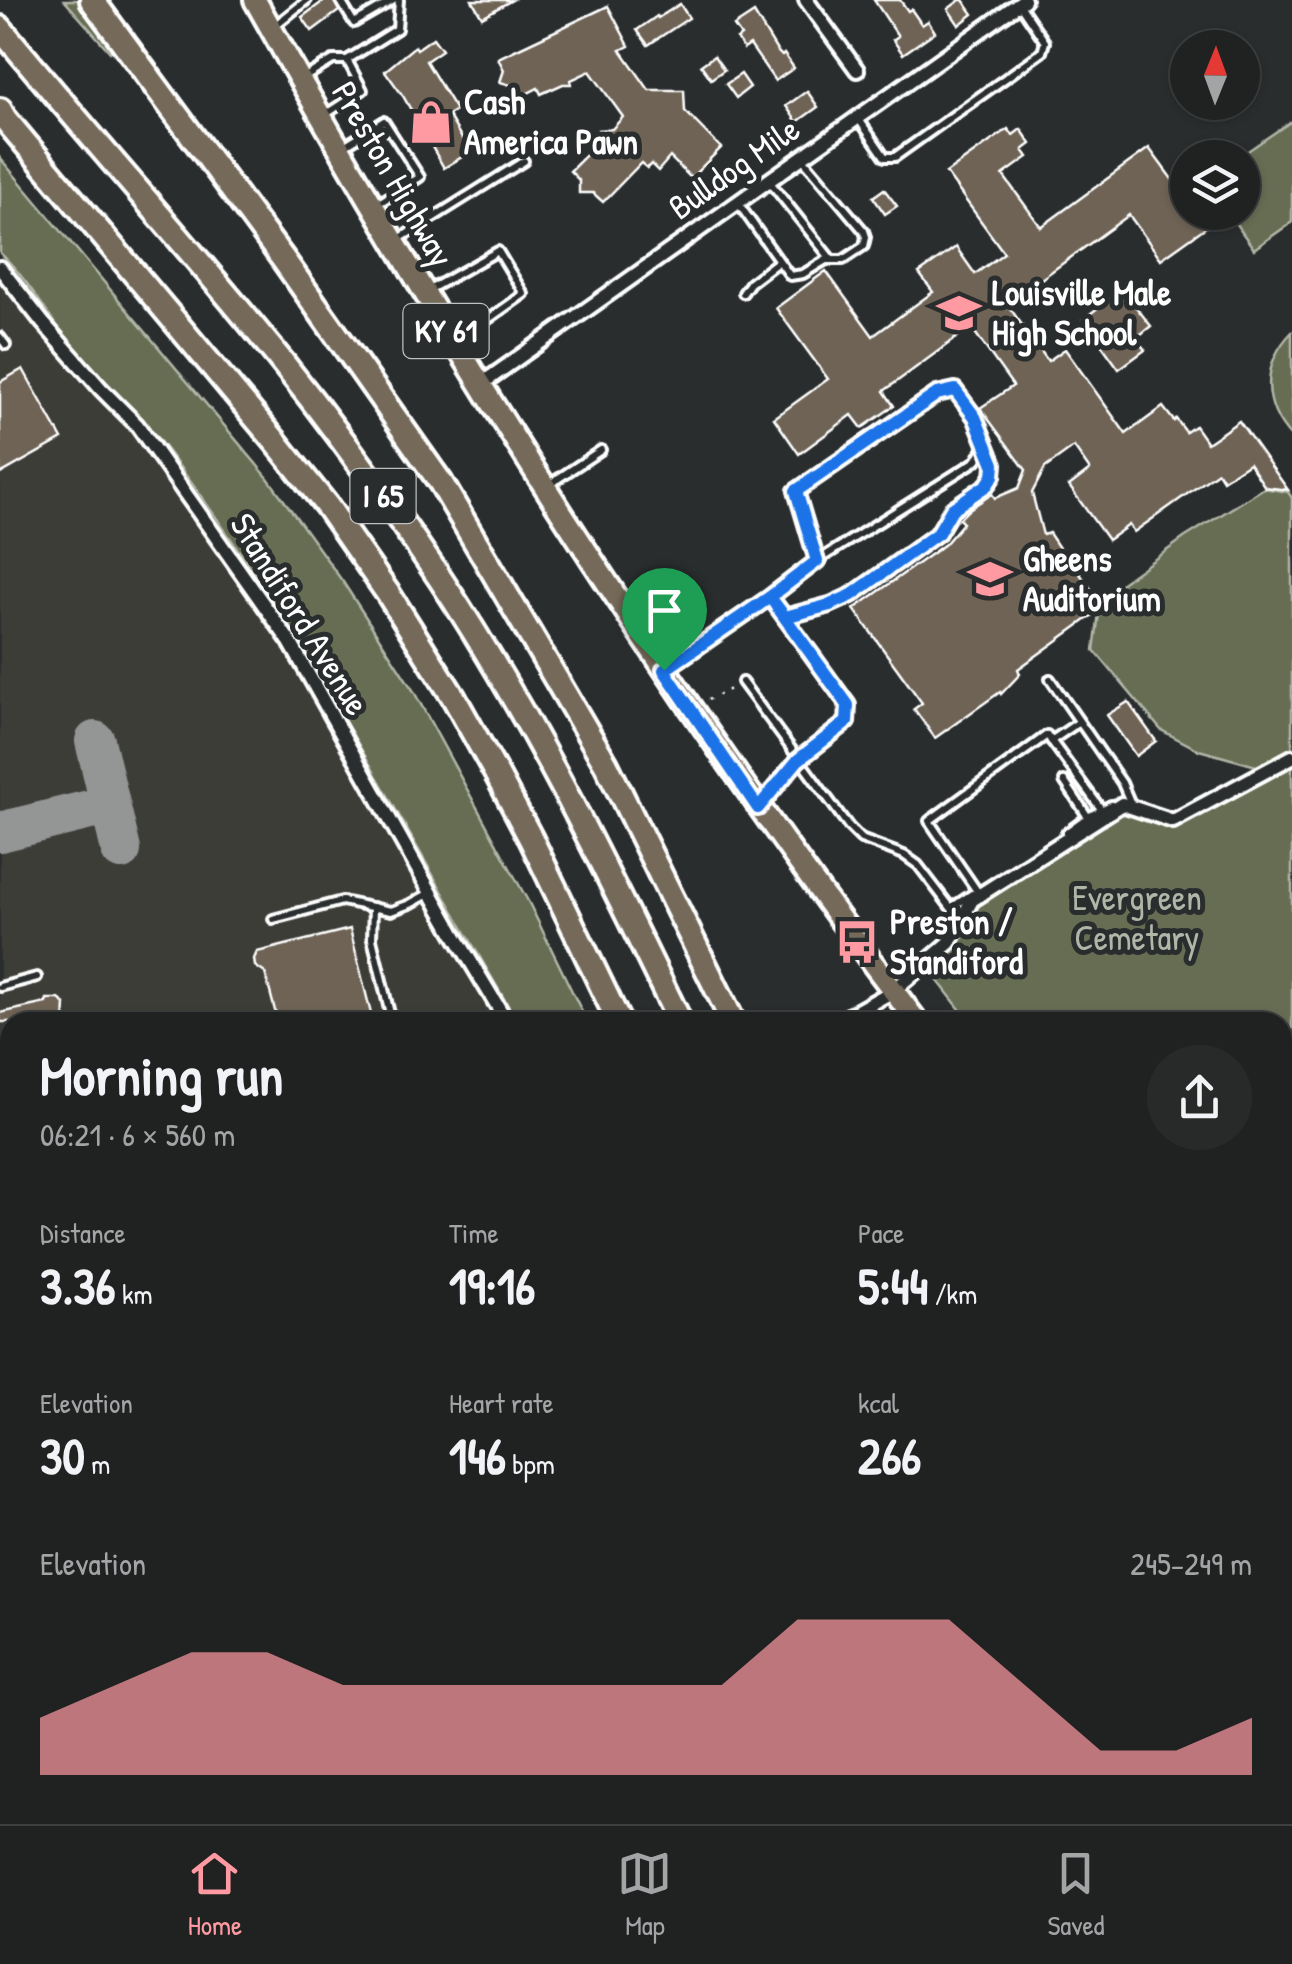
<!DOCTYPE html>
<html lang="en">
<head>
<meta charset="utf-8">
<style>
  body { margin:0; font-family:"Patrick Hand",sans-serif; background:#282a2a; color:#f1f3f6; height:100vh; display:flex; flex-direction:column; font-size:38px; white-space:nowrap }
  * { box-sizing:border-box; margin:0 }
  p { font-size:32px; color:#a2a4a5 }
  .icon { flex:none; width:55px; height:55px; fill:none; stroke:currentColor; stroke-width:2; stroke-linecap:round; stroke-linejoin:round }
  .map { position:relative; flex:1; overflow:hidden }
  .details { position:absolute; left:0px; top:1012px; width:1292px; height:812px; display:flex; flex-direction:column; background:#202222; border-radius:30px 30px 0 0; box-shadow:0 2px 8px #0004,0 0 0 2px #3d3f40 }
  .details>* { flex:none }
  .needle { width:65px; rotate:1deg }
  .fabs { position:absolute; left:1170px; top:30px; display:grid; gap:20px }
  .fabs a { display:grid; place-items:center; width:90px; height:90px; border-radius:50%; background:#202222; box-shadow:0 2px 8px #0004,0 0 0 2px #3d3f40; font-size:50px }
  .pin { position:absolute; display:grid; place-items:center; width:85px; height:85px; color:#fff; margin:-102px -42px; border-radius:50% 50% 50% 0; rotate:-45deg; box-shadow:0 0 10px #0007 }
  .pin .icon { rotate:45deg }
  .round { display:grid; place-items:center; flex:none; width:105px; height:105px; border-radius:52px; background:#282a2a }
  .headline { display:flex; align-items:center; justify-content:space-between; height:170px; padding:0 40px }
  h1 { font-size:55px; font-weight:800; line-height:75px }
  .figures { display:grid; grid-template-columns:repeat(3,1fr); gap:15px; height:170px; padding:10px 40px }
  .figures div { display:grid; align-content:center }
  .figures b { font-size:50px; font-weight:800 }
  .figures small { font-size:28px; font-weight:400 }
  .figures p { font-size:28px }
  .chart { height:280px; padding:20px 40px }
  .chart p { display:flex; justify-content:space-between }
  .chart svg { width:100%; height:180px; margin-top:10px; fill:#ff9aa2; opacity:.7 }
  .tabs { display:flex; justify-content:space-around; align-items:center; height:140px; border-top:2px solid #3d3f40; background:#202222; font-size:28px; color:#a2a4a5 }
  .tabs a { display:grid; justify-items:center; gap:5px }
  .tabs .active { color:#ff9aa2 }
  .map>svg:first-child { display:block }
  .built { fill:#3e3d39 }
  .green { fill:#666d52; stroke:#b2b6a8; stroke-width:2.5 }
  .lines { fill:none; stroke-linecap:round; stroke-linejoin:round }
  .taxiway { stroke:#949696; stroke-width:40 }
  .building { fill:#6e6354; stroke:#fff; stroke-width:2.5 }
  .lane-casing { stroke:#fff; stroke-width:14 }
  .street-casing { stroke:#fff; stroke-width:20 }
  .secondary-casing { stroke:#fff; stroke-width:25 }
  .primary-casing { stroke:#fff; stroke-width:28 }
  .highway-casing { stroke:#fff; stroke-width:30 }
  .path { stroke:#fff; stroke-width:2.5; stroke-dasharray:2.5 8; stroke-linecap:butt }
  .lane { stroke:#2a2d2e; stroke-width:6 }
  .street { stroke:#2a2d2e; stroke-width:12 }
  .secondary { stroke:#2a2d2e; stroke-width:18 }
  .primary { stroke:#746a5a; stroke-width:20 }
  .highway { stroke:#746a5a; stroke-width:22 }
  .highway-bridge-casing { stroke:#fff; stroke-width:30; stroke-linecap:butt }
  .highway-bridge { stroke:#746a5a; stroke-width:22 }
  .route-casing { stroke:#fff; stroke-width:20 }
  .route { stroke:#1a73e8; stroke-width:12 }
  .labels { text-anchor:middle; stroke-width:10; stroke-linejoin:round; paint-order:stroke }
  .shield { fill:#2a2d2e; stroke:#bfc0c0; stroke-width:2.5 }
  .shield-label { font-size:32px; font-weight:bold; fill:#fff }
  .poi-label { font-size:35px; font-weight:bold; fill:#fff; stroke:#2a2d2e; text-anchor:start }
  .street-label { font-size:35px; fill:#fff; stroke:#2a2d2e }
  .park-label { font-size:35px; fill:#b2b6a8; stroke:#2a2d2e }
</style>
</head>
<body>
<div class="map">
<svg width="1292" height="1824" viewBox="0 0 1292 1824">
  <rect width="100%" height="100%" fill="#2a2d2e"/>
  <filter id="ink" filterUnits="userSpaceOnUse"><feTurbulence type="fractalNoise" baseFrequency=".01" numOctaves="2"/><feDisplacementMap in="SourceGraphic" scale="20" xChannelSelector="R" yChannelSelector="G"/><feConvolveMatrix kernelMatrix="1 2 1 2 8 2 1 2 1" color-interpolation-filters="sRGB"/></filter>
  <g filter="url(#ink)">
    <!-- built -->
    <polygon class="built" points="0,211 175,416 544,1022 10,1022 10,1815 818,1815 818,1824 0,1824"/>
    <!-- green -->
    <g class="green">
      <polygon points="64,0 85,0 118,44 110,52"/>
      <polygon points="1290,122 1292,124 1292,222 1254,249 1228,213 1242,212 1242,158 1239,157"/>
      <path d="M0,158L268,478L343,582L413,690L529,903L587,1022H518C403,830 303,627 166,449C138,412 105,382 75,348C48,318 30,281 0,253Z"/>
      <path d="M1292,332V438C1262,406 1261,364 1292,332Z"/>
      <polygon points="1264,488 1288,492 1292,498 1292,752 1263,768 1199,750 1161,730 1094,650 1101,598 1184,538"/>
      <polygon points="1292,757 1292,1434 1282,1421 1282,1022 970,1022 924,963 949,943 972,900 1122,804 1174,821"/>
    </g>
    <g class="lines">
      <!-- taxiway -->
      <g class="taxiway">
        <polyline points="95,741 121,850"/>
        <polyline points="0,832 110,805"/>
      </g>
    </g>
    <!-- building -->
    <g class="building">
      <polygon points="325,0 333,0 339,11 312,31 302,17"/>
      <polygon points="472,0 512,0 482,17"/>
      <polygon points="874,0 900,0 908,11 911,9 922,25 928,21 935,32 903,54 893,40 898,36"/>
      <polygon points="960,0 963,0 973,14 959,25 948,9"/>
      <polygon points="680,4 689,18 648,45 637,30 657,16 658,18"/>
      <polygon points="608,6 629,46 621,50 649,90 684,90 685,111 721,148 691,178 670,157 658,171 651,164 647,168 641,163 603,202 593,193 579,193 579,180 570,171 598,143 598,130 612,129 623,117 590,71 571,80 571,84 563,84 541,94 538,88 518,98 511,85 500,82 504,70 498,58"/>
      <polygon points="754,13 777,51 782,56 784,54 794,68 775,81 750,45 744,49 737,39 741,36 734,26"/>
      <polygon points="433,38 442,50 426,61 456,110 448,115 470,152 444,168 403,96 385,71 415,46 417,49"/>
      <polygon points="714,56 724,70 711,79 701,65"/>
      <polygon points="741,74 750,87 736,98 726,84"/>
      <polygon points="807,91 818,107 797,122 786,106"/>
      <polygon points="1008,129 1013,135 1021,129 1031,144 1023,150 1028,157 1003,175 1041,227 1149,148 1188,201 1188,212 1196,212 1206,227 1161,259 1129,215 1007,304 1048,361 1065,349 1126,434 1163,407 1174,421 1176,419 1186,432 1195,426 1207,443 1239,421 1288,490 1265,487 1249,463 1223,480 1218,472 1134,532 1129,525 1108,540 1069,486 1090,470 1074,447 1045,468 1032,493 1043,535 1049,533 1061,551 1063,550 1104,607 1018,669 1020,674 1001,694 1000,692 935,738 914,709 922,703 854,609 945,544 963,523 959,519 969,509 992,494 995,498 1019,488 1026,470 980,408 1013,386 971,327 884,391 894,406 862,428 852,415 799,454 774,418 828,379 776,308 826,271 873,336 933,292 919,273 956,247 975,274 1004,253 946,173"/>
      <polygon points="884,189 897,206 885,214 873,197"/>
      <polygon points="1125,293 1151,326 1136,338 1145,350 1119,369 1083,319 1110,299 1112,302"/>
      <polygon points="23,369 62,439 0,474 0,382"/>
      <polygon points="1128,702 1156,741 1136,756 1107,715"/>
      <polygon points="350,929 373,1022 278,1022 265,973 255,966 254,959 257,952"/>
      <polygon points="47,999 59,999 65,1004 64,1022 0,1022 0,1013 46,1003"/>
    </g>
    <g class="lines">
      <!-- lane casing -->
      <g class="lane-casing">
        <g id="lane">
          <polyline points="340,0 354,23 394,0"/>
          <polyline points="273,27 307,0"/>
          <polyline points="347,60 397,29 399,0"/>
          <polyline points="302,79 333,60 347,60 363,90 323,116"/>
          <polyline points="858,118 885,157 895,157 1042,52 1045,42 1020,5"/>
          <polyline points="344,146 384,121 420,177 379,203"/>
          <polyline points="769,181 831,259"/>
          <polyline points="738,203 790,276 803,274 826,260 843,260 864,246 866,237 864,231 803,159"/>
          <polyline points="399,239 524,161"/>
          <polyline points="429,290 498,251 524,294 456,342"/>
          <polyline points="743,293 750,283 779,261"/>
          <polyline points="0,337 6,345"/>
          <polyline points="547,486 601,450"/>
          <polyline points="770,597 817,561 795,491 937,394 955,390 975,417 986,444 976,461 817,561"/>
          <polyline points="785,617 831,605 852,595 937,533 952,509 987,485 993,476 994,464 986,444"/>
          <polyline points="666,669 770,597 848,705 847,722 798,761"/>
          <polyline points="1050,679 1122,783 1131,804"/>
          <polyline points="742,682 849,827 861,839 904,855 918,865 951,908 972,894"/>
          <polyline points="1051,741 1079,722"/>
          <polyline points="1064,781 1088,817"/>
          <polyline points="1066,833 1088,817 1111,805"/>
          <polyline points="977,891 929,821 1047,735 1101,809"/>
          <polyline points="373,907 372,939 392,1022"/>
          <polyline points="273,919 342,901 391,911 410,904 430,893"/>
          <polyline points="0,987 37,977"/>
          <polyline points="0,1306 10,1304"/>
          <polyline points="1282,1344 1292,1352"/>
          <polyline points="1282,1374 1292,1368"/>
          <polyline points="1282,1750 1292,1739"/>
          <polyline points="1272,1815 1278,1824"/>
        </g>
      </g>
      <!-- street casing -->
      <g class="street-casing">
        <g id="street">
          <polyline points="806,0 857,70"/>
          <polyline points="0,268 43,323 101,389 137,425 290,642 453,932 507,1022"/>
          <polyline points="480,385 1024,0"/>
          <polyline points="838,1022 893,991 949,943 972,900 1122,804 1173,821 1292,757"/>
          <polyline points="0,1369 10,1367"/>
          <polyline points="788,1815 789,1824"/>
          <polyline points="537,1824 539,1815"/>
        </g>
      </g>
      <!-- secondary casing -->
      <g class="secondary-casing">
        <polyline id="secondary" points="1282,1668 1292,1654"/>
      </g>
      <!-- primary casing -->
      <g class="primary-casing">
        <g id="primary">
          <path d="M255,0C453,355 671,699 917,1022"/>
          <polyline points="1282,1484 1292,1496"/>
          <polyline points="1282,1701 1292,1688"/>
        </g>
      </g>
      <!-- highway casing -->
      <g class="highway-casing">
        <g id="highway">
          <polyline points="92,0 283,259 441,483 606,764 733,1022"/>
          <path d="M0,28C93,141 191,249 283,363C338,432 390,504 439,577C533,718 606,870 680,1022"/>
          <polyline points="0,110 5,119 276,442 327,506 389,595 454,698 496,773 531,839 619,1022"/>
          <polyline points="1004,1815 1009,1824"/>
          <polyline points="1061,1815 1065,1824"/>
          <polyline points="1102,1815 1106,1824"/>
          <polyline points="873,1824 873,1815"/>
        </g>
      </g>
      <!-- path -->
      <g class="path">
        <polyline points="708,700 732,688"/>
        <polyline points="770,794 791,769"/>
      </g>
      <!-- lane -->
      <use href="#lane" class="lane"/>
      <!-- street -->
      <use href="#street" class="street"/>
      <!-- secondary -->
      <use href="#secondary" class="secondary"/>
      <!-- primary -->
      <use href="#primary" class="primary"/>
      <!-- highway -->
      <use href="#highway" class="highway"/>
      <!-- highway-bridge casing -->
      <g class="highway-bridge-casing">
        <polyline id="highway-bridge" points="1171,1815 1177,1824"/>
      </g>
      <!-- highway-bridge -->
      <use href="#highway-bridge" class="highway-bridge"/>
    </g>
  </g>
  <g class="lines" filter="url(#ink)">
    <!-- route casing -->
    <g class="route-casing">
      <polyline id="route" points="664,670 758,808 798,760 847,722 848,705 770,597 817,561 796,491 937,394 955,390 975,417 994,464 993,476 987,485 952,509 938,533 852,595 830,605 785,617 770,597 664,670"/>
    </g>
    <!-- route -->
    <use href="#route" class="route"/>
  </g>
  <!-- icons -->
  <defs>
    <g id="shop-bare" transform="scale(3.45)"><path d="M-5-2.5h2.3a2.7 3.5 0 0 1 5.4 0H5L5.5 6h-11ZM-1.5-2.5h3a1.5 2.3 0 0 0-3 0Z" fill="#ff9aa2" stroke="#2a2d2e" stroke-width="2.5" paint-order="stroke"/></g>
    <g id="school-bare" transform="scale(3.45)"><path d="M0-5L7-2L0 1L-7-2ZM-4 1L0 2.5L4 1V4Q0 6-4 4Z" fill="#ff9aa2" stroke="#2a2d2e" stroke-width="2.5" paint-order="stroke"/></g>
    <g id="bus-bare" transform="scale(3.45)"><path d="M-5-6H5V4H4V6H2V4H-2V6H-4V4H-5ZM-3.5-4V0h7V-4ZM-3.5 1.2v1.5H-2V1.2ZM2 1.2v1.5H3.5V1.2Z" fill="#ff9aa2" stroke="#2a2d2e" stroke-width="2.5" paint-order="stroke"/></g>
  </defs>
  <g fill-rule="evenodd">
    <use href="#shop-bare" x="431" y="122"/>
    <use href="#school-bare" x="959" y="313"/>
    <use href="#school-bare" x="990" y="579"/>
    <use href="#bus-bare" x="857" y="942"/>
  </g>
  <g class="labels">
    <!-- shield labels -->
    <g class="shield">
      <rect x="403.5" y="304" width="85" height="54" rx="8"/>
      <rect x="350.5" y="469" width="65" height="54" rx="8"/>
    </g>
    <g class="shield-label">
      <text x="446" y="342">KY 61</text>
      <text x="383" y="507">I 65</text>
    </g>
    <!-- poi labels -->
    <g class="poi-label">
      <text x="464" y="114">Cash<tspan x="464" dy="40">America Pawn</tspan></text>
      <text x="992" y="305">Louisville Male<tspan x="992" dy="40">High School</tspan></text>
      <text x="1023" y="571">Gheens<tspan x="1023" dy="40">Auditorium</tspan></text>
      <text x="890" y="934">Preston /<tspan x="890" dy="40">Standiford</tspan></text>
    </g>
    <!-- street labels -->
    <g class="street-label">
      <text transform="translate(734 168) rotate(-35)" y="12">Bulldog Mile</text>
      <text transform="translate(393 174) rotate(60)" y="12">Preston Highway</text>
      <text transform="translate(300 614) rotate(58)" y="12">Standiford Avenue</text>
    </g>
    <!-- park labels -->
    <g class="park-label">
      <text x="1137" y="910">Evergreen<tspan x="1137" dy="40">Cemetary</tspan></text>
    </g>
  </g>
</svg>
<div class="fabs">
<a><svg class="needle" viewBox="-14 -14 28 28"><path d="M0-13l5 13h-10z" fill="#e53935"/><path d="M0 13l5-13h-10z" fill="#a2a4a5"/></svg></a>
<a><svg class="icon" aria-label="layers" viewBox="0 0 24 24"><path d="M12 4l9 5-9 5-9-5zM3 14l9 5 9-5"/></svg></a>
</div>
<div class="pin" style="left:664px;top:670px;background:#1e9e55"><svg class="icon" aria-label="arrive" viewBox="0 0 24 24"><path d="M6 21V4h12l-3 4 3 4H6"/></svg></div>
<section class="details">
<div class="headline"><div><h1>Morning run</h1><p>06:21 · 6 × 560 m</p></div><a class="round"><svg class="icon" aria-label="share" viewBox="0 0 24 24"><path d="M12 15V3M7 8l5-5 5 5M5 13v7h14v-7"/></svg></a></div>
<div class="figures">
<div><p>Distance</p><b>3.36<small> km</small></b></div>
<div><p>Time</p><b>19:16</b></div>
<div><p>Pace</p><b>5:44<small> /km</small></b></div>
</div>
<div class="figures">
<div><p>Elevation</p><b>30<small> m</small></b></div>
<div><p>Heart rate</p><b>146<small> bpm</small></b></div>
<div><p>kcal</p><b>266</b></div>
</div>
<div class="chart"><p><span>Elevation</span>245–249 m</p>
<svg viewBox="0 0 160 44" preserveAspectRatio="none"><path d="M0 44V30L10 22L20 14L30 14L40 22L50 22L60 22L70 22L80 22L90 22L100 6L110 6L120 6L130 22L140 38L150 38L160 30V44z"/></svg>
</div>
</section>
</div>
<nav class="tabs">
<a class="active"><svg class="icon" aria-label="home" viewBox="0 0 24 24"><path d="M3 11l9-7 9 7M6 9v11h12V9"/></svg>Home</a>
<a><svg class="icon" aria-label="map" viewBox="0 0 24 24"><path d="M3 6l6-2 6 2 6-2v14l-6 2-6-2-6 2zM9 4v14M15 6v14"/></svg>Map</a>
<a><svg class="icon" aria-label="saved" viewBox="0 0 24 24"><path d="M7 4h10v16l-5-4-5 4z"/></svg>Saved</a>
</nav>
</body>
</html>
